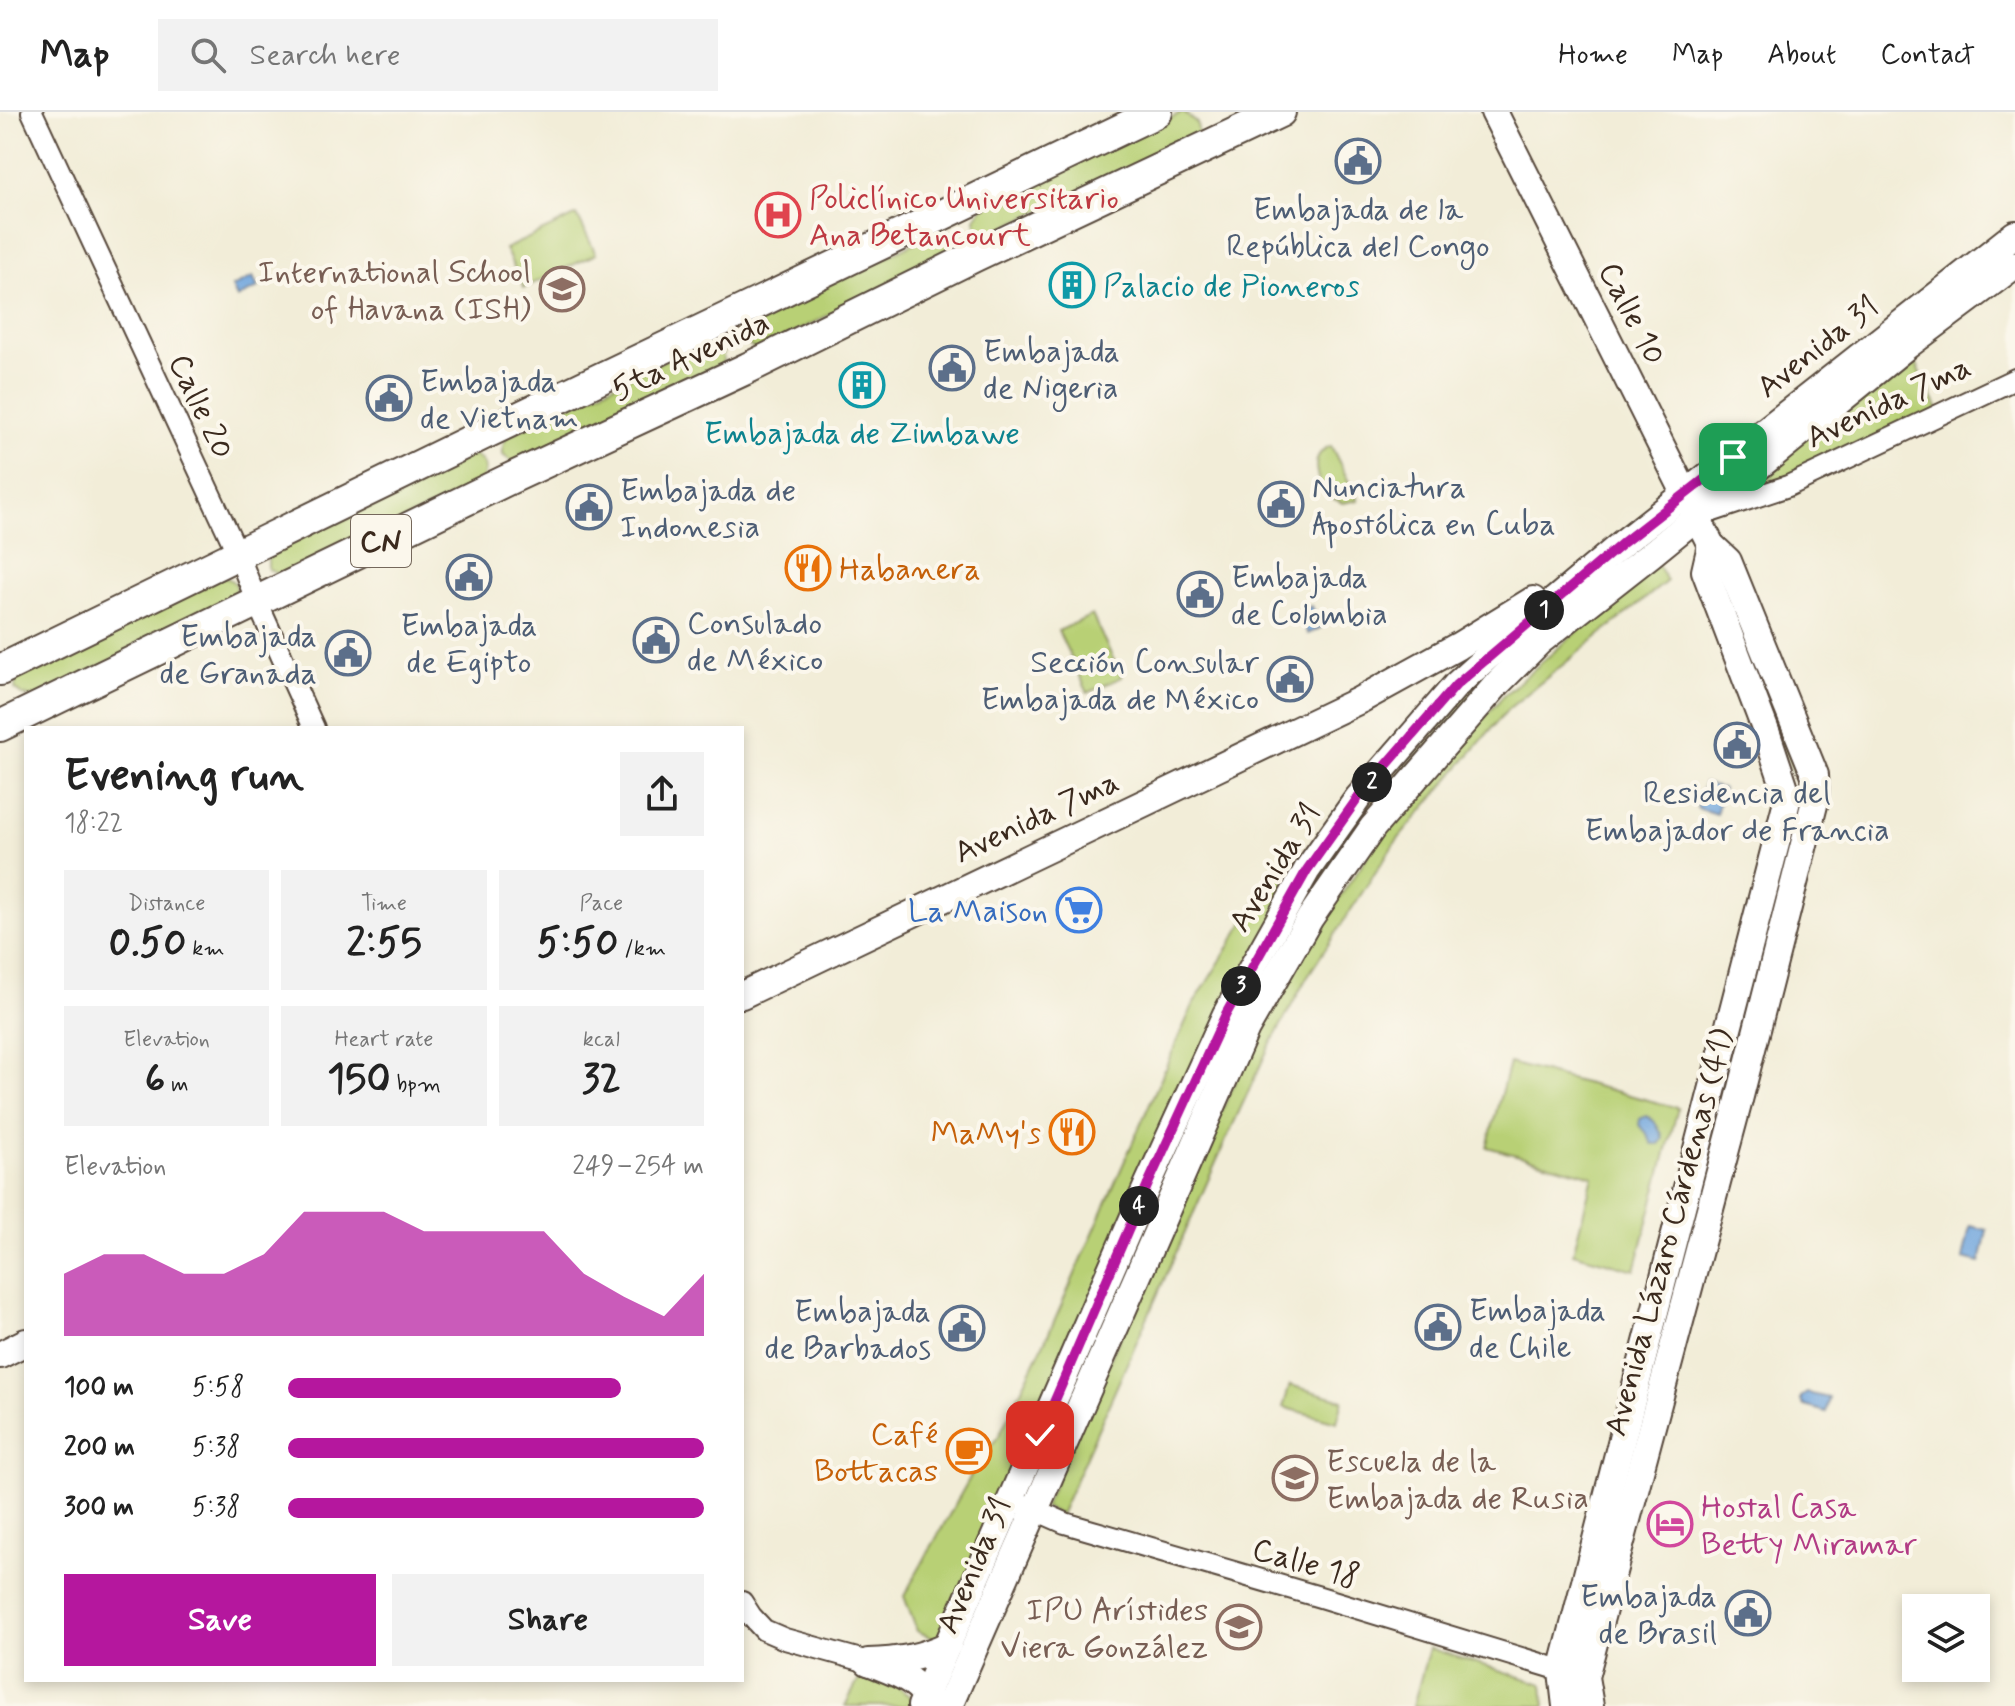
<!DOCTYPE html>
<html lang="en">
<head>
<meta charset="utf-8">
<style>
  body { margin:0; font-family:Mynerve,sans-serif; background:#f2f2f2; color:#222; height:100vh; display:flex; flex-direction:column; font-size:30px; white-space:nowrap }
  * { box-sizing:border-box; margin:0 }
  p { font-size:26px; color:#767676 }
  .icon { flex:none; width:44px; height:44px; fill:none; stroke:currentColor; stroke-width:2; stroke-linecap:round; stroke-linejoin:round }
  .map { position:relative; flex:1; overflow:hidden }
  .details { position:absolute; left:24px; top:614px; width:720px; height:956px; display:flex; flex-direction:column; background:#fff; border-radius:0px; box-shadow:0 4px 12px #0003 }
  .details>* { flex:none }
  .fabs { position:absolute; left:1902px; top:1482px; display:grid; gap:16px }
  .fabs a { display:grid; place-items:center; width:88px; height:88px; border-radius:0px; background:#fff; box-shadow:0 4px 12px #0003; font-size:40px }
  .pin { position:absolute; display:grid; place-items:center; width:68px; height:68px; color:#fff; margin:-34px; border-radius:16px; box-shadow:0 4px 12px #0006 }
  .km { position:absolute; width:40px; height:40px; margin:-20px; border-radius:50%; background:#222; color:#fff; font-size:22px; line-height:40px; text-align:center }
  .round { display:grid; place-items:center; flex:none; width:84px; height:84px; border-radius:0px; background:#f2f2f2 }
  .head { display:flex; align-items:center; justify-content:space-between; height:136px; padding:0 40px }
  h1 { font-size:44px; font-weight:800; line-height:60px }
  .stats { display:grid; grid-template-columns:repeat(3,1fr); gap:12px; height:136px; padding:8px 40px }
  .stats div { display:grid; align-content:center; border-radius:0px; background:#f2f2f2; text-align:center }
  .stats b { font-size:40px; font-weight:800 }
  .stats small { font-size:22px; font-weight:400 }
  .stats p { font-size:22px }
  .chart { height:224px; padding:16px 40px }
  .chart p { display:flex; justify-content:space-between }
  .chart svg { width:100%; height:144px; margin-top:8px; fill:#b5179e; opacity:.7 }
  .cta { display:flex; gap:16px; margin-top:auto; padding:16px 40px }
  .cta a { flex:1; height:92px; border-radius:0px; background:#b5179e; color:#fff; font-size:32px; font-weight:800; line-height:92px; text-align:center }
  .cta a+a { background:#f2f2f2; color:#222 }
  ul { padding:0 40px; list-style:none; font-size:26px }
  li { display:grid; grid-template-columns:128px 96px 1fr; align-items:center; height:60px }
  li i { height:20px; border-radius:10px; background:#b5179e }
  header { display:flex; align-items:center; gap:48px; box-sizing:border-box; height:112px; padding:0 40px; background:#fff; border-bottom:2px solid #e0e0e0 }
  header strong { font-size:38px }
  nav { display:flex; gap:44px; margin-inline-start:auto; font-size:28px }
  .search { width:560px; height:72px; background:#f2f2f2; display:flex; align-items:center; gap:20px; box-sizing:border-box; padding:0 28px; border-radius:0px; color:#767676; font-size:30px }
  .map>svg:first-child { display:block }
  .green { fill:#b8d075; stroke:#7a7d4a; stroke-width:2 }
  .water { fill:#70a5dd; stroke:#56687e; stroke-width:2 }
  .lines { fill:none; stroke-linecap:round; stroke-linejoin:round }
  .minor-casing { stroke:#56473a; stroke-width:24 }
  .major-casing { stroke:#56473a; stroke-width:30 }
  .highway-casing { stroke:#56473a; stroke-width:34 }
  .minor { stroke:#fff; stroke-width:20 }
  .major { stroke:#fff; stroke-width:26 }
  .highway { stroke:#fff; stroke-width:30 }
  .route-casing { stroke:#fff; stroke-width:16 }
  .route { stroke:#b5179e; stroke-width:10 }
  .labels { text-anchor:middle; stroke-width:8; stroke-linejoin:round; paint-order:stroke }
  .shield { fill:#fbf7ec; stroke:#75685c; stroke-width:2 }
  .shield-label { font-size:30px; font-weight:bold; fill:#3b2a1e }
  .health-label { font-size:32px; fill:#be3a42; stroke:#fbf7ec; text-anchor:start }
  .service-label { font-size:32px; fill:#4e5e75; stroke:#fbf7ec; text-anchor:start }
  .education-label { font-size:32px; fill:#785e54; stroke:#fbf7ec; text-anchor:end }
  .culture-label { font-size:32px; fill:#0d838f; stroke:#fbf7ec; text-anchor:start }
  .street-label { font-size:32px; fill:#3b2a1e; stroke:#fbf7ec }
  .food-label { font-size:32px; fill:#c56008; stroke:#fbf7ec; text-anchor:end }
  .shop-label { font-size:32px; fill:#366cbe; stroke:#fbf7ec; text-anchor:end }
  .hotel-label { font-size:32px; fill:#b23c85; stroke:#fbf7ec; text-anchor:start }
</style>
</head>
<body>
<header>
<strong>Map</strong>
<div class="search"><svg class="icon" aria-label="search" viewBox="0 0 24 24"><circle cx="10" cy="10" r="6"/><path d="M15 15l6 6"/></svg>Search here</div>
<nav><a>Home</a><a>Map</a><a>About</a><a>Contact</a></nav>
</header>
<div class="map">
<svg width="2015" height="1594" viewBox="0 0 2015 1594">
  <rect width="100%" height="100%" fill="#fbf7ec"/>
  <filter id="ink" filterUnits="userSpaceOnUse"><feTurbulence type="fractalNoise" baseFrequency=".0125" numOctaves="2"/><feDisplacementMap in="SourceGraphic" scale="16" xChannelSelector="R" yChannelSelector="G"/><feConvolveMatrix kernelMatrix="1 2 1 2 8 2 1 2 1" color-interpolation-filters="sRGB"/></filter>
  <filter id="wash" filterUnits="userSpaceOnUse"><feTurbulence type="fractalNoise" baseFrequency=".006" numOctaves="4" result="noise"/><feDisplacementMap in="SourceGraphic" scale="32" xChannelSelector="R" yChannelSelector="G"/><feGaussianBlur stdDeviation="1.8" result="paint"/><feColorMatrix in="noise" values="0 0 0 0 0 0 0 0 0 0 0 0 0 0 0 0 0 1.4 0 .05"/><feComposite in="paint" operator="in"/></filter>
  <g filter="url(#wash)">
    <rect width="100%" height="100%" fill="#f2edd8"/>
    <!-- green -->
    <g class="green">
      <polygon points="1183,0 1197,11 1199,26 993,120 983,122 977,118 975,106 982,96"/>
      <polygon points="577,103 596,142 524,176 505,137"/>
      <path d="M942,118L951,120L958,126L960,136L758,239C746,233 738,225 745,211Z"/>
      <polygon points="706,228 715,231 723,238 723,248 720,257 520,352 511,349 503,343 503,333 507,324"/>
      <polygon points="1908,233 1940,302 1698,404"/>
      <path d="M1331,334L1358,388L1343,391C1342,391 1331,385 1330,385C1315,370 1308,342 1331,334Z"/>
      <path d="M468,341C484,347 488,353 482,370L287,464L275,461L268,457V444L273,435Z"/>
      <polygon points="1656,451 1667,469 1508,597 1394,732 1307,865 1267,939 1225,1030 1060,1403 1044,1395 1255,925 1319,816 1381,724 1503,584"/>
      <polygon points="1717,454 1803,652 1800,662 1793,662"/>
      <polygon points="220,464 229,467 236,472 236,482 233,490 33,586 23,583 15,577 16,568 21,560"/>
      <polygon points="1092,503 1122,565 1088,581 1058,519"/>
      <polygon points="1504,550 1317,774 1028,1387 1022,1385 1235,909 1312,770 1374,686 1491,555"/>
      <polygon points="1275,760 1295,778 948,1533 917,1519 904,1484 982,1344 999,1324 1054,1210 1193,893"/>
      <polygon points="1509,951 1678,996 1635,1158 1573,1141 1593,1064 1487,1035"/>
      <polygon points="1290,1273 1343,1288 1337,1310 1283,1295"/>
      <polygon points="1429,1536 1543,1572 1545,1594 1413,1594"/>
      <polygon points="868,1550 921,1594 845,1594"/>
    </g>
    <!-- water -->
    <g class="water">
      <polygon points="253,165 258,176 237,186 232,175"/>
      <polygon points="1311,494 1322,515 1308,522 1297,501"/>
      <polygon points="1704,671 1723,677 1716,702 1697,696"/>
      <path d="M1646,1004C1655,1008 1661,1017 1663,1027L1659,1032H1652L1646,1020L1639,1013L1640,1007Z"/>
      <polygon points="1970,1114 1987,1118 1980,1151 1963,1147"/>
      <polygon points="1807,1281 1829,1286 1826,1300 1804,1294 1801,1289 1801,1285"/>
    </g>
  </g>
  <g filter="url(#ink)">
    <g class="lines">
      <!-- minor casing -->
      <g class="minor-casing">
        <g id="minor">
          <polyline points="32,0 238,442 257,490 314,616"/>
          <polyline points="1707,401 1788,374 2015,267"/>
          <polyline points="1024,1393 1065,1411 1320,1485 1574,1562"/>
          <polyline points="742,1490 751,1504 764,1518 785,1527 868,1550"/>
        </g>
      </g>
      <!-- major casing -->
      <g class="major-casing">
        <g id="major">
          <polyline points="1494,0 1711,433 1728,449 1815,663 1816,685 1738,992 1585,1565 1590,1594"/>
          <polyline points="742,883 1360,588 1458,534 1533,488"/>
          <polyline points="0,1243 26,1230"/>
          <path d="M868,1550C896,1549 922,1546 948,1533"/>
          <path d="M871,1551C896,1561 921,1568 931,1594"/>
          <polyline points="921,1594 1148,1072 1226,902 1307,758 1358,686 1456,573 1486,546 1624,430 2015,122"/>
          <polyline points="949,1594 1246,917 1310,806 1373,715 1498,571 1539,530 1650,443 1908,233 2015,153"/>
          <polyline points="1566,1594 1562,1559 1788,685 1767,622 1705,459 1711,433"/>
        </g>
      </g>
      <!-- highway casing -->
      <g class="highway-casing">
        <g id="highway">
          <polyline points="0,558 482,323 1157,0"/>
          <polyline points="0,614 505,369 748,256 975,144 1280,0"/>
        </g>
      </g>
      <!-- minor -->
      <use href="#minor" class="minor"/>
      <!-- major -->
      <use href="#major" class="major"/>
      <!-- highway -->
      <use href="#highway" class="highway"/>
    </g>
  </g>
  <g class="lines" filter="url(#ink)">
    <!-- route casing -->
    <g class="route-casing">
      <polyline id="route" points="1040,1323 1148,1072 1226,902 1307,758 1358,686 1456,573 1624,430 1733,345"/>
    </g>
    <!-- route -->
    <use href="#route" class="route"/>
  </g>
  <!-- icons -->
  <defs>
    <g id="civic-ring" transform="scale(2.3)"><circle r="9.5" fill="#fbf7ec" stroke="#5c6f8a" stroke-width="1.5"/><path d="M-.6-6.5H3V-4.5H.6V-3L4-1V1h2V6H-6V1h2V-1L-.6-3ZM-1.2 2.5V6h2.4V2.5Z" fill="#5c6f8a"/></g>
    <g id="hospital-ring" transform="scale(2.3)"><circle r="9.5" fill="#fbf7ec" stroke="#e0444e" stroke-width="1.5"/><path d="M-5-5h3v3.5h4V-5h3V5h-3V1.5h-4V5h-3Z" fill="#e0444e"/></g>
    <g id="building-ring" transform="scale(2.3)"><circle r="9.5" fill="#fbf7ec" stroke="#0f9aa8" stroke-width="1.5"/><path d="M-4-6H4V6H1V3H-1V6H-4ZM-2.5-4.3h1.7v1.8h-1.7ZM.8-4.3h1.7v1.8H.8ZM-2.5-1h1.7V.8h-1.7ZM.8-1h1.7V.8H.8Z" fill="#0f9aa8"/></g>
    <g id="school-ring" transform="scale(2.3)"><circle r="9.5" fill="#fbf7ec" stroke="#8d6e63" stroke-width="1.5"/><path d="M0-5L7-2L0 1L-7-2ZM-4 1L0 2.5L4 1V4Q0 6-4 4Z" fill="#8d6e63"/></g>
    <g id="restaurant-ring" transform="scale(2.3)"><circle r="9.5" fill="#fbf7ec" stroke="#e8710a" stroke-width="1.5"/><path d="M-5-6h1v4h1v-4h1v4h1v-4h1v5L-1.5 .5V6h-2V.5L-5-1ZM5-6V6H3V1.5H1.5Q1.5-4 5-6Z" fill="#e8710a"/></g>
    <g id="supermarket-ring" transform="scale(2.3)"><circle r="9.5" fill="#fbf7ec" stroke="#3f7fe0" stroke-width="1.5"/><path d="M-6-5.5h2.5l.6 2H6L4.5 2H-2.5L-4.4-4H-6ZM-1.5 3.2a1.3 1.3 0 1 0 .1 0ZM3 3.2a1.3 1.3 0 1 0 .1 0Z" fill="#3f7fe0"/></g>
    <g id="cafe-ring" transform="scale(2.3)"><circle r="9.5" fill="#fbf7ec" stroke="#e8710a" stroke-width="1.5"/><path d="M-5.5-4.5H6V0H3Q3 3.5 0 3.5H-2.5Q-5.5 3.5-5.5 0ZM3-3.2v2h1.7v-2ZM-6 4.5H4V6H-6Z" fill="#e8710a"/></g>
    <g id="hotel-ring" transform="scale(2.3)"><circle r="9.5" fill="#fbf7ec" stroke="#d1479c" stroke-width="1.5"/><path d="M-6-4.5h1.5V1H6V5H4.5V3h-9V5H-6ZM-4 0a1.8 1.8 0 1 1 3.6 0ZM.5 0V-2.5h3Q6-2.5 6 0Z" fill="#d1479c"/></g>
  </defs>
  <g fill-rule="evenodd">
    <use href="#civic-ring" x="1358" y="49"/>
    <use href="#hospital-ring" x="778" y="103"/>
    <use href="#building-ring" x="1072" y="173"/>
    <use href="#school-ring" x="562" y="177"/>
    <use href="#civic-ring" x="952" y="256"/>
    <use href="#building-ring" x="862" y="273"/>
    <use href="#civic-ring" x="389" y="286"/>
    <use href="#civic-ring" x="1281" y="392"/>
    <use href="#civic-ring" x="589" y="395"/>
    <use href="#restaurant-ring" x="808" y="456"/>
    <use href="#civic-ring" x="469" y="465"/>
    <use href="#civic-ring" x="1200" y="482"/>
    <use href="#civic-ring" x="656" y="528"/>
    <use href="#civic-ring" x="348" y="541"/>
    <use href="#civic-ring" x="1290" y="567"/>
    <use href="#civic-ring" x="1737" y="633"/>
    <use href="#supermarket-ring" x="1079" y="798"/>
    <use href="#restaurant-ring" x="1072" y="1020"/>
    <use href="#civic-ring" x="1438" y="1215"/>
    <use href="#civic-ring" x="962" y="1216"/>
    <use href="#cafe-ring" x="969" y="1339"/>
    <use href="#school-ring" x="1295" y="1366"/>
    <use href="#hotel-ring" x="1670" y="1412"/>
    <use href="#civic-ring" x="1748" y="1501"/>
    <use href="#school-ring" x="1239" y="1515"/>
  </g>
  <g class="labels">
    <!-- shield labels -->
    <rect class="shield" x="351" y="403" width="60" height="52" rx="6"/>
    <g class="shield-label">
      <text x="381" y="439">CN</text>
    </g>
    <!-- health labels -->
    <g class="health-label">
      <text x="809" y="96">Policlínico Universitario<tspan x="809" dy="37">Ana Betancourt</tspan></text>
    </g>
    <!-- service labels -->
    <g class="service-label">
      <text x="1358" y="107" text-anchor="middle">Embajada de la<tspan x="1358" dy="37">República del Congo</tspan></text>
      <text x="983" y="249">Embajada<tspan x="983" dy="37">de Nigeria</tspan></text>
      <text x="420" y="279">Embajada<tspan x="420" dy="37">de Vietnam</tspan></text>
      <text x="1312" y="385">Nunciatura<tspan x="1312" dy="37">Apostólica en Cuba</tspan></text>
      <text x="620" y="388">Embajada de<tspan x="620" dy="37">Indonesia</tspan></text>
      <text x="1231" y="475">Embajada<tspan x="1231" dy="37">de Colombia</tspan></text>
      <text x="687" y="521">Consulado<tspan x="687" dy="37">de México</tspan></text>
      <text x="469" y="523" text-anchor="middle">Embajada<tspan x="469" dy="37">de Egipto</tspan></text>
      <text x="317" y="534" text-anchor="end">Embajada<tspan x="317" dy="37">de Granada</tspan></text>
      <text x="1259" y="560" text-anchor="end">Sección Consular<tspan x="1259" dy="37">Embajada de México</tspan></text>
      <text x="1737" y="691" text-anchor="middle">Residencia del<tspan x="1737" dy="37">Embajador de Francia</tspan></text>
      <text x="1469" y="1208">Embajada<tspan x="1469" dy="37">de Chile</tspan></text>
      <text x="931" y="1209" text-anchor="end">Embajada<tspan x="931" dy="37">de Barbados</tspan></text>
      <text x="1717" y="1494" text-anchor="end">Embajada<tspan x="1717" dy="37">de Brasil</tspan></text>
    </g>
    <!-- education labels -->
    <g class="education-label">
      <text x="531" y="170">International School<tspan x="531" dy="37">of Havana (ISH)</tspan></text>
      <text x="1326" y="1359" text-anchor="start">Escuela de la<tspan x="1326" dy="37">Embajada de Rusia</tspan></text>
      <text x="1208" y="1508">IPU Arístides<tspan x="1208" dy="37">Viera González</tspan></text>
    </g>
    <!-- culture labels -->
    <g class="culture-label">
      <text x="1103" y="184">Palacio de Pioneros</text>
      <text x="862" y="331" text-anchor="middle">Embajada de Zimbawe</text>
    </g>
    <!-- street labels -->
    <g class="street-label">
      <text transform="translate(1633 201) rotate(63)" y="11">Calle 10</text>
      <text transform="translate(1817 234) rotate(-38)" y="11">Avenida 31</text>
      <text transform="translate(690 243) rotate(-25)" y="11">5ta Avenida</text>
      <text transform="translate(1888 289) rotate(-25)" y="11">Avenida 7ma</text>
      <text transform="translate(202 294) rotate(65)" y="11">Calle 20</text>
      <text transform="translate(1036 704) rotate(-25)" y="11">Avenida 7ma</text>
      <text transform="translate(1274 755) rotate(-58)" y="11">Avenida 31</text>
      <text transform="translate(1668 1120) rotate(-75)" y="11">Avenida Lázaro Cárdenas (41)</text>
      <text transform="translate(1306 1450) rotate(16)" y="11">Calle 18</text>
      <text transform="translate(973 1453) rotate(-67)" y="11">Avenida 31</text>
    </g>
    <!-- food labels -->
    <g class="food-label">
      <text x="839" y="467" text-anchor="start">Habanera</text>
      <text x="1041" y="1031">MaMy's</text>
      <text x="938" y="1332">Café<tspan x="938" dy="37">Bottacas</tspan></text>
    </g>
    <!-- shop labels -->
    <g class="shop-label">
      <text x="1048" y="809">La Maison</text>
    </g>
    <!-- hotel labels -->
    <g class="hotel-label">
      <text x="1701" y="1405">Hostal Casa<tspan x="1701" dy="37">Betty Miramar</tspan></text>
    </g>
  </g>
</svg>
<div class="fabs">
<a><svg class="icon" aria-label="layers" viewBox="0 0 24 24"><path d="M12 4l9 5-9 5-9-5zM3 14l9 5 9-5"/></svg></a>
</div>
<div class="pin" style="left:1733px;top:345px;background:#1e9e55"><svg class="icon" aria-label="arrive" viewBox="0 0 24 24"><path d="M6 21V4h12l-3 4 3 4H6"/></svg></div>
<div class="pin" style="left:1040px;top:1323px;background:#d93025"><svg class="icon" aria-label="check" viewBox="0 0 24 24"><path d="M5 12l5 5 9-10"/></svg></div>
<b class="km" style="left:1544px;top:498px">1</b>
<b class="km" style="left:1372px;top:670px">2</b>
<b class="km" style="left:1241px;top:874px">3</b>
<b class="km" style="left:1139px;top:1094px">4</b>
<section class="details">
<div class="head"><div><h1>Evening run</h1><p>18:22</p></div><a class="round"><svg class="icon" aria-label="share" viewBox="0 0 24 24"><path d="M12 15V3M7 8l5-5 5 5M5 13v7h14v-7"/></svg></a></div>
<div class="stats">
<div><p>Distance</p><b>0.50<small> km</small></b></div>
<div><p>Time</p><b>2:55</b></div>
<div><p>Pace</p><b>5:50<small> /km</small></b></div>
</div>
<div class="stats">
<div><p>Elevation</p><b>6<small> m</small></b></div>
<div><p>Heart rate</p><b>150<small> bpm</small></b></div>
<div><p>kcal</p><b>32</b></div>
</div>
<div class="chart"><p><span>Elevation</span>249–254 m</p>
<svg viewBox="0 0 160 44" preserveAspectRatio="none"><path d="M0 44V25L10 19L20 19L30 25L40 25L50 19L60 6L70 6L80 6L90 12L100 12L110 12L120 12L130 25L140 32L150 38L160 25V44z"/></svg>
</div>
<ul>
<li><b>100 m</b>5:58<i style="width:80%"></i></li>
<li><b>200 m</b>5:38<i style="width:100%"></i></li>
<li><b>300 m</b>5:38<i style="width:100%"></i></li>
</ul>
<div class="cta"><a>Save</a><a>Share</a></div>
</section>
</div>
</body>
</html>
